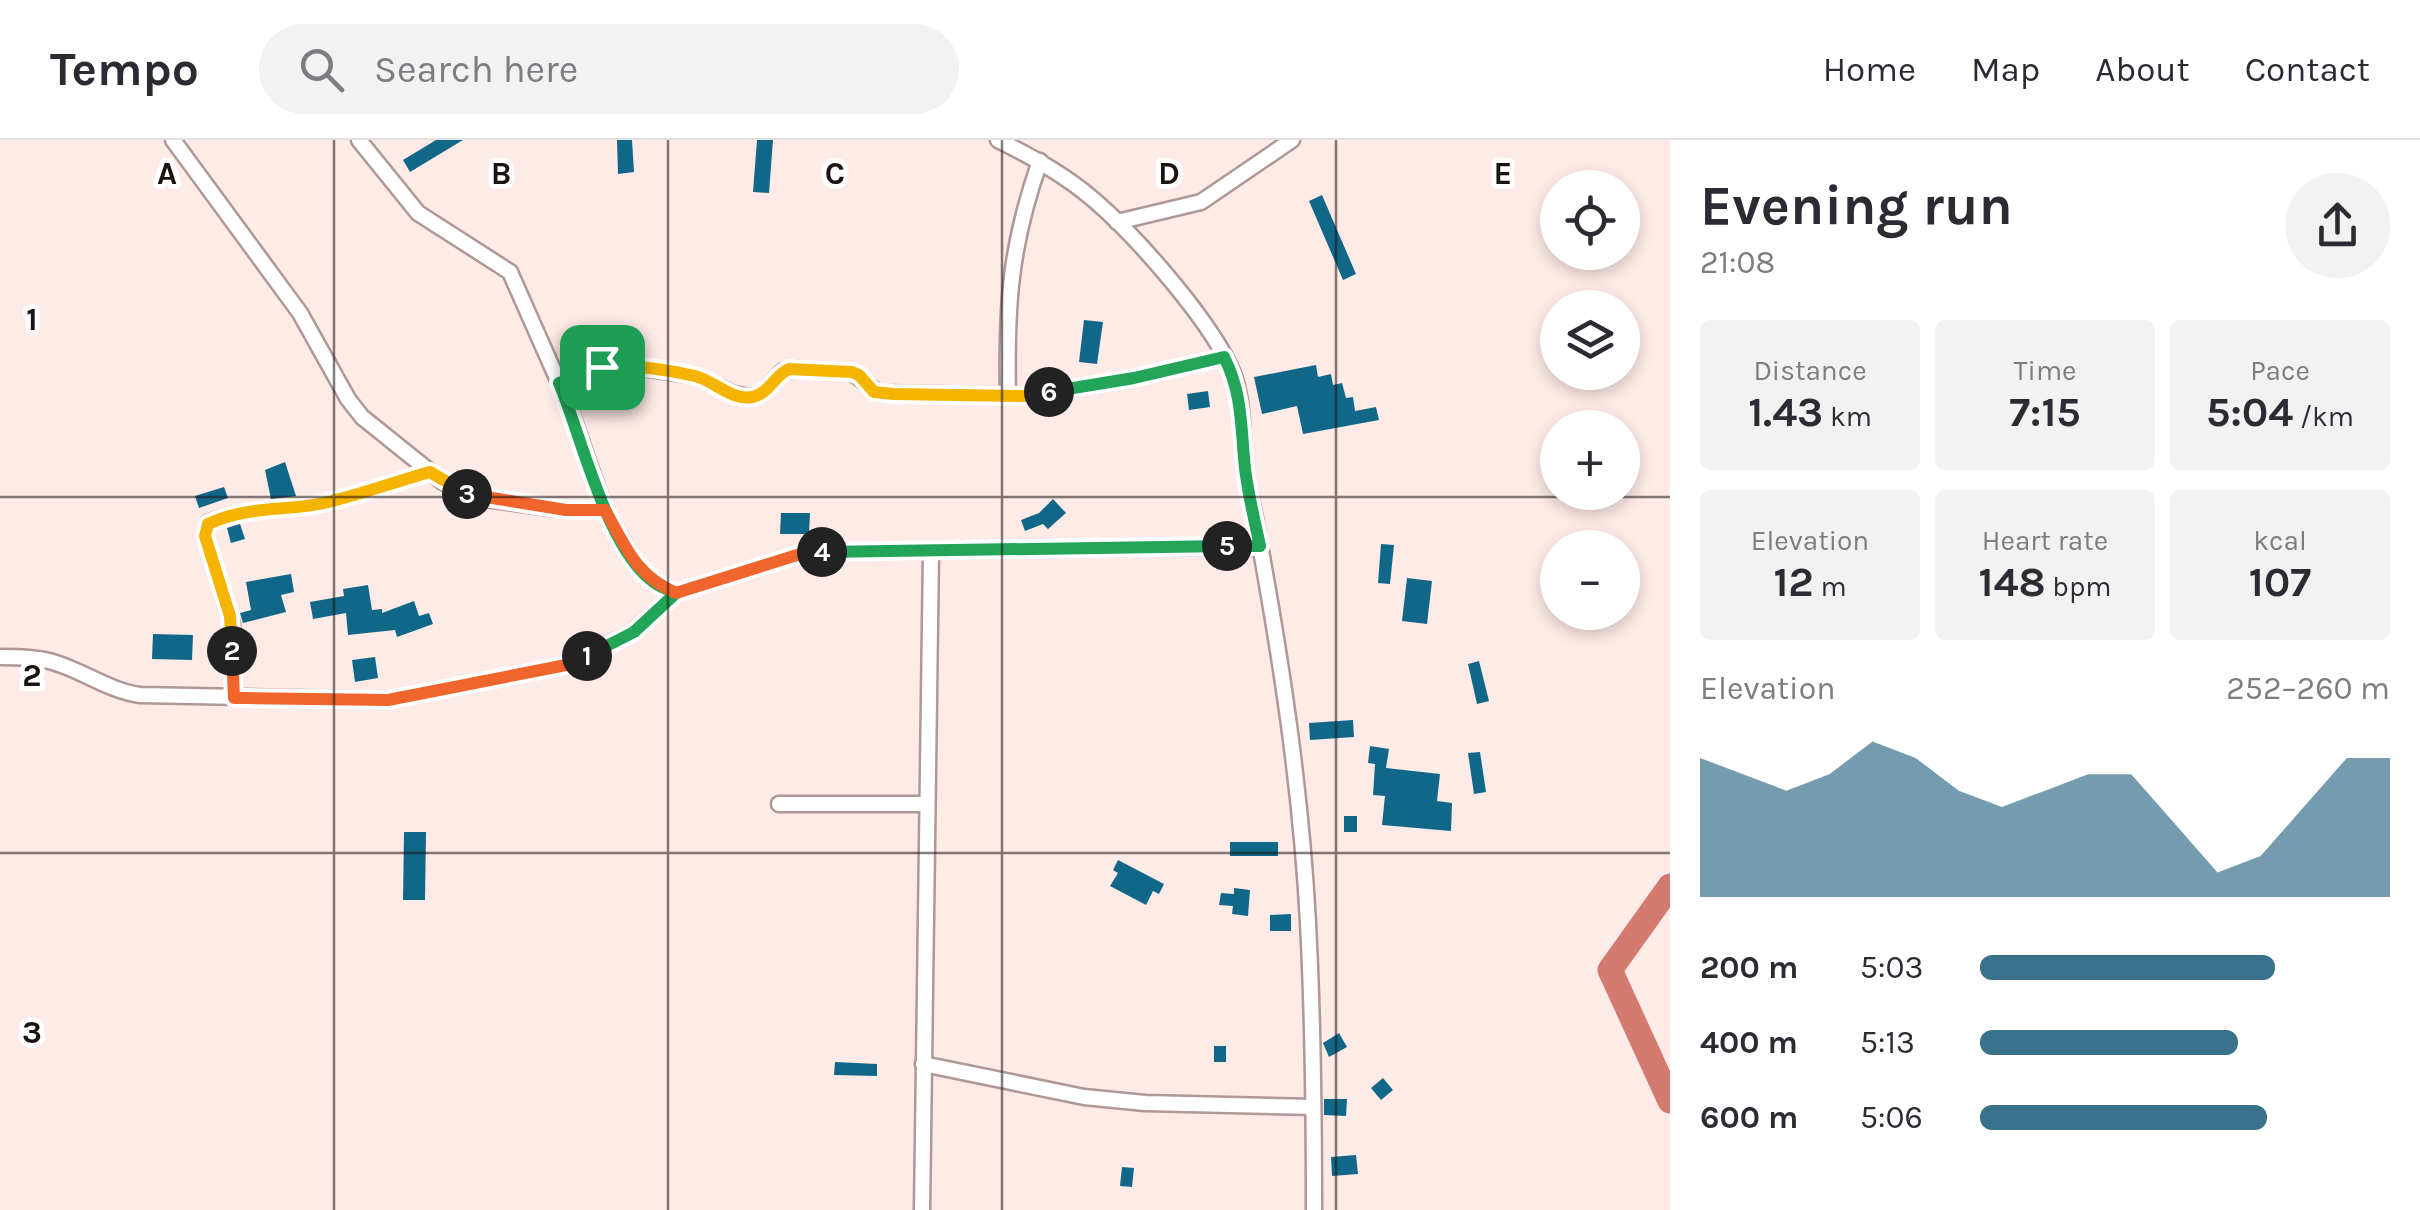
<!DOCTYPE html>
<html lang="en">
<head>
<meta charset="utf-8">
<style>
  body { margin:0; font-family:Karla,sans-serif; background:#f2f2f3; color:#2b2b33; height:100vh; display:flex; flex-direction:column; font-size:38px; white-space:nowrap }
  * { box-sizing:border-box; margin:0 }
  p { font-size:32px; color:#7c7c81 }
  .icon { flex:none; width:55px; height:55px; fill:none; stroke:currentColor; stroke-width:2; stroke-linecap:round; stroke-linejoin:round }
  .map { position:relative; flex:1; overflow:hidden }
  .details { display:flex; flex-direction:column; background:#fff; width:750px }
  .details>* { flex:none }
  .fabs { position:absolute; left:1540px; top:30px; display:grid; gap:20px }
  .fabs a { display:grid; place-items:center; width:100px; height:100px; border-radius:50%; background:#fff; box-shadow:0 5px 15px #0003; font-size:50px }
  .pin { position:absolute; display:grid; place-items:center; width:85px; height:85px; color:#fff; margin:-42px; border-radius:20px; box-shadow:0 5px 15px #0006 }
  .km { position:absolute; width:50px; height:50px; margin:-25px; border-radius:50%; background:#222; color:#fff; font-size:28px; line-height:50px; text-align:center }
  .round { display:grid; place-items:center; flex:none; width:105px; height:105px; border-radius:52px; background:#f2f2f3 }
  .headline { display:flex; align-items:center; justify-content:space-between; height:170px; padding:0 30px }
  h1 { font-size:55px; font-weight:700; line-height:75px }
  .figures { display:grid; grid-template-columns:repeat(3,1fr); gap:15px; height:170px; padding:10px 30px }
  .figures div { display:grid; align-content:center; border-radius:10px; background:#f2f2f3; text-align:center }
  .figures b { font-size:42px; font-weight:700 }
  .figures small { font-size:28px; font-weight:400 }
  .figures p { font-size:28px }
  .chart { height:280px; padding:20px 30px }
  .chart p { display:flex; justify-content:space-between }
  .chart svg { width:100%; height:180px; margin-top:10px; fill:#3a728c; opacity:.7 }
  ul { padding:0 30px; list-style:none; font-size:32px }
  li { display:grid; grid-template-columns:160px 120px 1fr; align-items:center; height:75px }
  li i { height:25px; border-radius:12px; background:#3a728c }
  header { display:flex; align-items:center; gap:60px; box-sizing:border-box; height:140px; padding:0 50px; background:#fff; border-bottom:2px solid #e1e1e2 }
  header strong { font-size:48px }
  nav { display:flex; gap:55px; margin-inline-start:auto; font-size:35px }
  .search { width:700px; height:90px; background:#f2f2f3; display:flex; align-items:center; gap:25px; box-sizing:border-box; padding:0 35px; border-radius:55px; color:#7c7c81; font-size:38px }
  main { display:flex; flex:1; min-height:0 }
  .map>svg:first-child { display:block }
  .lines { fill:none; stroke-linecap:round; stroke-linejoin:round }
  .river { stroke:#d47b71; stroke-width:25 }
  .building { fill:#116787 }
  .minor-casing { stroke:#af9895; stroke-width:19 }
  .minor { stroke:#fff; stroke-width:14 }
  .split-1-casing { stroke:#fff; stroke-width:20 }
  .split-2-casing { stroke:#fff; stroke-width:20 }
  .split-3-casing { stroke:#fff; stroke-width:20 }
  .split-4-casing { stroke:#fff; stroke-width:20 }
  .split-5-casing { stroke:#fff; stroke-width:20 }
  .split-6-casing { stroke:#fff; stroke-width:20 }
  .split-7-casing { stroke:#fff; stroke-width:20 }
  .split-1 { stroke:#22a559; stroke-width:12 }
  .split-2 { stroke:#f0652b; stroke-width:12 }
  .split-3 { stroke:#f5b400; stroke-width:12 }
  .split-4 { stroke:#f0652b; stroke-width:12 }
  .split-5 { stroke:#22a559; stroke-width:12 }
  .split-6 { stroke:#22a559; stroke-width:12 }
  .split-7 { stroke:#f5b400; stroke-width:12 }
  .grid { fill:none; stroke:#1b1312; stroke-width:2.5; stroke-opacity:0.55 }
  .grid-label { font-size:32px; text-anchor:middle; font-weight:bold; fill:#1b1312; stroke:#fff; stroke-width:10; stroke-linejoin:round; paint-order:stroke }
</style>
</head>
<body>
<header>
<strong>Tempo</strong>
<div class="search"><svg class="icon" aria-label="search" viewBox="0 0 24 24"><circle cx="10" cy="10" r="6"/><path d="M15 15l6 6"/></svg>Search here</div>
<nav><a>Home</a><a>Map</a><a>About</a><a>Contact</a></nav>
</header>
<main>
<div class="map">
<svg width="1670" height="1070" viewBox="0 0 1670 1070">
  <rect width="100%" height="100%" fill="#feeae7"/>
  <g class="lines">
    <!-- river -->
    <polyline class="river" points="1670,746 1610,830 1670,961"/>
  </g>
  <!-- building -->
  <g class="building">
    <polygon points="436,0 463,0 410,32 403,20"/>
    <polygon points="617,0 632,0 634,32 618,34"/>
    <polygon points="757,0 773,0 769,53 753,52"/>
    <polygon points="1322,55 1356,134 1343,140 1309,61"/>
    <polygon points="1084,180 1103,182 1097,224 1079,222"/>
    <polygon points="1316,225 1318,237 1331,234 1333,245 1342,243 1346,258 1353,257 1355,271 1376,267 1379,280 1303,294 1297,266 1262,274 1254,237"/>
    <polygon points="1208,251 1210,267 1189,270 1187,254"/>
    <polygon points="285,322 296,356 271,359 265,330"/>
    <polygon points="224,347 228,358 199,368 195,356"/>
    <polygon points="1053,359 1066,373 1048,389 1043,384 1025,391 1021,380 1039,373"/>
    <polygon points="781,373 810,373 809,394 780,394"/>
    <polygon points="240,384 245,399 231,403 227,388"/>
    <polygon points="1381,404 1394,405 1390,444 1378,443"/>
    <polygon points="291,434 294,452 281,455 286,472 243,483 240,473 251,470 246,442"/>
    <polygon points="1407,438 1432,441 1427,484 1402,481"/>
    <polygon points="368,445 372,470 382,469 382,473 414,461 419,476 429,473 433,484 397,497 395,490 348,495 346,473 313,479 310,462 344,456 343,449"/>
    <polygon points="153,494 193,495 192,520 152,519"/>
    <polygon points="375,517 378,538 355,542 352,520"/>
    <polygon points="1479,521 1489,561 1477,564 1468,524"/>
    <polygon points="1353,580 1354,597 1310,600 1309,583"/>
    <polygon points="1370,606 1389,609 1386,628 1440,634 1437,661 1452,663 1451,691 1382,685 1385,656 1373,655 1375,624 1368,623"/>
    <polygon points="1480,612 1486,652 1474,654 1468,613"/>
    <rect x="1344" y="676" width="13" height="16"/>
    <polygon points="404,692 426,692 425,760 403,760"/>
    <rect x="1230" y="702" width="48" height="14"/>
    <polygon points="1118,720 1164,744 1159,754 1153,751 1146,765 1110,746 1118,733 1113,730"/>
    <polygon points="1234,748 1250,750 1248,776 1232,774 1233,766 1219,765 1221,753 1234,754"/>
    <polygon points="1291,774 1291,791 1270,791 1270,775"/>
    <polygon points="1339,893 1347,907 1329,917 1323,903"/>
    <rect x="1214" y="906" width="12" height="16"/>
    <polygon points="835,922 877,924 877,936 834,935"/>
    <polygon points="1383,938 1393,950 1381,960 1371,948"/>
    <polygon points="1324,959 1347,959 1346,976 1324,975"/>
    <polygon points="1356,1015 1358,1034 1332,1036 1331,1017"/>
    <polygon points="1122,1027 1134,1028 1132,1047 1120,1046"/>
  </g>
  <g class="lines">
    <!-- minor casing -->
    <g class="minor-casing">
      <g id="minor">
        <polyline points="173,0 300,173 348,259 362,277 443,342 461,352 478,358 566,370 605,370"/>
        <polyline points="359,0 418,73 510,132 567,261 605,370 636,424 654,443 676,453"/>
        <path d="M998,0C1032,17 1065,35 1094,60C1136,96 1215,185 1234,236C1243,262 1242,292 1244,319C1245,339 1251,359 1255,378C1280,512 1301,647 1308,783C1313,878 1314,974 1314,1070"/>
        <polyline points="1117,82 1201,62 1292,0"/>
        <polyline points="559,243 602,227 631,226 696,236 734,254 750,257 761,254 783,231 796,229 852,232 878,253 1024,256 1135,238 1224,217"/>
        <path d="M1008,256C1006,166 1010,106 1040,21"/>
        <path d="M0,517C16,517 33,517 49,521C81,529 106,550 140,555L388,560L565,525L633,492L676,453L797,415L818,412L1260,406"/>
        <path d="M234,558L232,484L205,396L208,383C249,365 282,372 324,363C359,355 395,342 430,332"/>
        <polyline points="779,664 927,664"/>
        <polyline points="923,924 1084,957 1145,963 1313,967"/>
        <polyline points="922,1070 931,411"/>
      </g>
    </g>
    <!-- minor -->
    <use href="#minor" class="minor"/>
  </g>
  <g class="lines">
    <!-- split-1 casing -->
    <g class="split-1-casing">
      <path id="split-1" d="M587,516L634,492L676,453C670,450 661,448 655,443C607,411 582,297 559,243L602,227"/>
    </g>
    <!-- split-2 casing -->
    <g class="split-2-casing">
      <polyline id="split-2" points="232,511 234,558 245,558 388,560 566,525 587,516"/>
    </g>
    <!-- split-3 casing -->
    <g class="split-3-casing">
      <path id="split-3" d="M232,511L230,476L205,396L208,384C249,365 282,372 324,363C359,355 394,342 430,332L467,354"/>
    </g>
    <!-- split-4 casing -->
    <g class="split-4-casing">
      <path id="split-4" d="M467,354L566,370H605C626,407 635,435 676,453L797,415L822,412"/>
    </g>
    <!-- split-5 casing -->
    <g class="split-5-casing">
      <polyline id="split-5" points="822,412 1227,406"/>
    </g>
    <!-- split-6 casing -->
    <g class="split-6-casing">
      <path id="split-6" d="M1049,252L1134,238L1224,217C1241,250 1241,282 1244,318C1246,347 1254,377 1260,406H1227"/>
    </g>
    <!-- split-7 casing -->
    <g class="split-7-casing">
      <path id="split-7" d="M602,227C632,224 665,229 695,236C715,241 731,261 753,257C769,253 775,235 789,229L852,232L859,235L874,252L893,254L1024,256L1049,252"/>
    </g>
    <!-- split-1 -->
    <use href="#split-1" class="split-1"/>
    <!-- split-2 -->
    <use href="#split-2" class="split-2"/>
    <!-- split-3 -->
    <use href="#split-3" class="split-3"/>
    <!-- split-4 -->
    <use href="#split-4" class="split-4"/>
    <!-- split-5 -->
    <use href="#split-5" class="split-5"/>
    <!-- split-6 -->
    <use href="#split-6" class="split-6"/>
    <!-- split-7 -->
    <use href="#split-7" class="split-7"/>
  </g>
  <!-- grid -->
  <path class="grid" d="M334,0V1070M668,0V1070M1002,0V1070M1336,0V1070M0,357H1670M0,713H1670"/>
  <g class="grid-label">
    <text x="167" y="44">A</text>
    <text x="501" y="44">B</text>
    <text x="835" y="44">C</text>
    <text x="1169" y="44">D</text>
    <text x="1503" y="44">E</text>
    <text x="32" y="190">1</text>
    <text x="32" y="546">2</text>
    <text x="32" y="903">3</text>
  </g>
</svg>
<div class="fabs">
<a><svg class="icon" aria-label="locate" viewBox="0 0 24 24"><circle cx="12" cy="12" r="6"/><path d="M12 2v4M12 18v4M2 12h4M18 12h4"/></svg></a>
<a><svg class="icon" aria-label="layers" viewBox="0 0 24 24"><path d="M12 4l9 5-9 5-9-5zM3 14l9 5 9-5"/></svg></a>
<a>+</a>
<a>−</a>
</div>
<div class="pin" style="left:602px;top:227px;background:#1e9e55"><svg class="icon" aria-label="arrive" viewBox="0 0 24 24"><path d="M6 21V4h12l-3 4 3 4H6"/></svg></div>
<b class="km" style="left:587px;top:516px">1</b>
<b class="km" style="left:232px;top:511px">2</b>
<b class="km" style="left:467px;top:354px">3</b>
<b class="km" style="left:822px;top:412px">4</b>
<b class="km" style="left:1227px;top:406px">5</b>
<b class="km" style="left:1049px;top:252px">6</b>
</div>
<section class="details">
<div class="headline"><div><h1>Evening run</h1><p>21:08</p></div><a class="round"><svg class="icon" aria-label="share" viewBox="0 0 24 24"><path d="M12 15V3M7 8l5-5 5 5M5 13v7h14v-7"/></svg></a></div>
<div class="figures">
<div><p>Distance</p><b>1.43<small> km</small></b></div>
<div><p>Time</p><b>7:15</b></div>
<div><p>Pace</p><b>5:04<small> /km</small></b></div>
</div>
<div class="figures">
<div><p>Elevation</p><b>12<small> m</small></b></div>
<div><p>Heart rate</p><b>148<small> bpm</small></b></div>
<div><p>kcal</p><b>107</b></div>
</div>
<div class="chart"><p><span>Elevation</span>252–260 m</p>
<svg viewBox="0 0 160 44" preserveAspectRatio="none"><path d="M0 44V10L10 14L20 18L30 14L40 6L50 10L60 18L70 22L80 18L90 14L100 14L110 26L120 38L130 34L140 22L150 10L160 10V44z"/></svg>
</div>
<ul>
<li><b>200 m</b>5:03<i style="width:72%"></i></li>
<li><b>400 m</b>5:13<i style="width:63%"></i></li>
<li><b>600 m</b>5:06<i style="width:70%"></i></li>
</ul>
</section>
</main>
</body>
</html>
